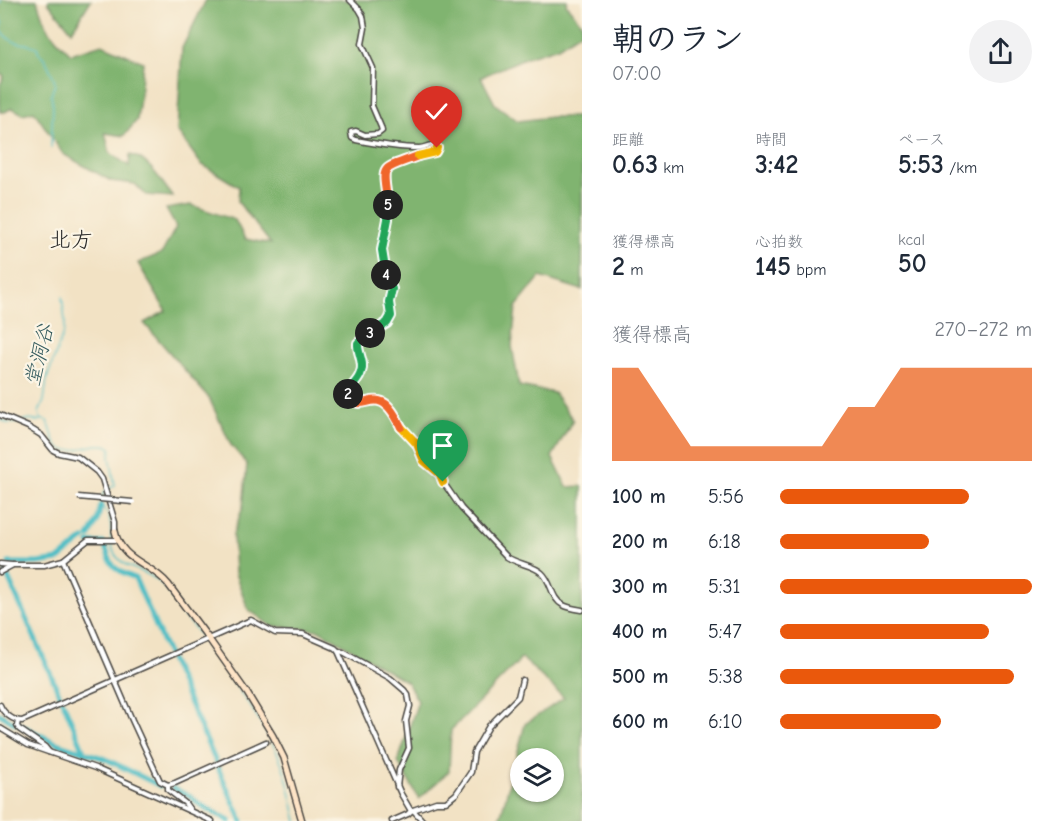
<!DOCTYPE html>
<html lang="ja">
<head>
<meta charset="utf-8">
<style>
  body { margin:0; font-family:"Comic Neue","Klee One",sans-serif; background:#f2f2f3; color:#1f2937; height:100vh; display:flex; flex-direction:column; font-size:22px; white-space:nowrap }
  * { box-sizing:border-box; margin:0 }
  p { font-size:20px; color:#747a83 }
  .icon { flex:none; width:33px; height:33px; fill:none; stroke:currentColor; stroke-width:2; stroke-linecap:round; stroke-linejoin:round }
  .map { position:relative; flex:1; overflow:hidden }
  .side { display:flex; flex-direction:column; background:#fff; width:480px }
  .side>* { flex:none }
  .fabs { position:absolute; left:510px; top:748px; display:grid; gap:12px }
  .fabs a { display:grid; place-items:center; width:54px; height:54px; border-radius:50%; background:#fff; box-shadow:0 2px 4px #0004; font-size:30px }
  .pin { position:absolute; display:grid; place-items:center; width:51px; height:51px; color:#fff; margin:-62px -26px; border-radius:50% 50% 50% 0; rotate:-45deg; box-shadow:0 0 6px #0007 }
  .pin .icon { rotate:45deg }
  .km { position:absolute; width:30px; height:30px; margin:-15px; border-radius:50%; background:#222; color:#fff; font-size:16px; line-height:30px; text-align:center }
  .round { display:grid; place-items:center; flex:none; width:63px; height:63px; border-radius:32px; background:#f2f2f3 }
  .headline { display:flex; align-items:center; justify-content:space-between; height:102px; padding:0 30px }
  h1 { font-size:33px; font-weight:700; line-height:45px }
  .stats { display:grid; grid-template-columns:repeat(3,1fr); gap:9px; height:102px; padding:6px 30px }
  .stats div { display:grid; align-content:center }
  .stats b { font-size:26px; font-weight:700 }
  .stats small { font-size:16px; font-weight:400 }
  .stats p { font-size:16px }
  .chart { height:168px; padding:12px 30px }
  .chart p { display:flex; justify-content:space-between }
  .chart svg { width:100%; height:108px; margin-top:6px; fill:#ea580c; opacity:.7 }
  ul { padding:0 30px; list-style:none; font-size:20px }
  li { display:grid; grid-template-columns:96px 72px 1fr; align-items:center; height:45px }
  li i { height:15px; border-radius:8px; background:#ea580c }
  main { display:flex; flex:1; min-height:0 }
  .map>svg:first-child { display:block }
  .forest { fill:#80b470; stroke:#56704e; stroke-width:1.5; fill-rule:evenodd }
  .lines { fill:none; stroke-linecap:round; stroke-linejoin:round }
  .stream { stroke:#4fbec5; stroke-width:1.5 }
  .canal { stroke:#4fbec5; stroke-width:5 }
  .street-casing { stroke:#494642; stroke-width:7 }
  .secondary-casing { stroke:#494642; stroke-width:8 }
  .street { stroke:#fff; stroke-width:4 }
  .secondary { stroke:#fee4c6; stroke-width:5 }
  .street-bridge-casing { stroke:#494642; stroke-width:7; stroke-linecap:butt }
  .street-bridge { stroke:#fff; stroke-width:4 }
  .split-1-casing { stroke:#fff; stroke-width:12 }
  .split-2-casing { stroke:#fff; stroke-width:12 }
  .split-3-casing { stroke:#fff; stroke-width:12 }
  .split-4-casing { stroke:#fff; stroke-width:12 }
  .split-5-casing { stroke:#fff; stroke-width:12 }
  .split-6-casing { stroke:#fff; stroke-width:12 }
  .split-7-casing { stroke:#fff; stroke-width:12 }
  .split-1 { stroke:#f5b400; stroke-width:8 }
  .split-2 { stroke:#f0652b; stroke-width:8 }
  .split-3 { stroke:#22a559; stroke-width:8 }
  .split-4 { stroke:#22a559; stroke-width:8 }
  .split-5 { stroke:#22a559; stroke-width:8 }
  .split-6 { stroke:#f0652b; stroke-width:8 }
  .split-7 { stroke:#f5b400; stroke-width:8 }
  .labels { text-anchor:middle; stroke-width:4.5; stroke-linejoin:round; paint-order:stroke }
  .water-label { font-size:21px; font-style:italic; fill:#385e61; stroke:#fcf5e5 }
  .quarter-label { font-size:22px; fill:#2b2b2b; stroke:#fcf5e5 }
</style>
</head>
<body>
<main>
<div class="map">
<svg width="582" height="821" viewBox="0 0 582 821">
  <rect width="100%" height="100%" fill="#fcf5e5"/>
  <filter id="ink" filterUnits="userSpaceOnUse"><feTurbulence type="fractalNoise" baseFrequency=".0167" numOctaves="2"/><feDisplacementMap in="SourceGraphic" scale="12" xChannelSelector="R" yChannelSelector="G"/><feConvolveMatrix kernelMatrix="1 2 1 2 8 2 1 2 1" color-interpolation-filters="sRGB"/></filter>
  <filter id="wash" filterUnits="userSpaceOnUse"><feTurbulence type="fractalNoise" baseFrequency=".008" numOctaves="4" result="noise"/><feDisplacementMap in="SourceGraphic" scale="24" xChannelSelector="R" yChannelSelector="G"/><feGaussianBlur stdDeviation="1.35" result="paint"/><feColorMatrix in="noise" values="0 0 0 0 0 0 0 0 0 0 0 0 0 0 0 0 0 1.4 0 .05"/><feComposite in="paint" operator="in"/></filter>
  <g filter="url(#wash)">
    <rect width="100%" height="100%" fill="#f2e2c4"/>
    <!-- forest -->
    <g class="forest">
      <path d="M0,0H37C45,28 50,34 71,54L102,44L143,62L140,98L137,120L124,136L105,133L110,153L129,166L130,155C147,156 163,184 173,197L146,195L135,184L111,181L63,154L34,111L23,114L12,108L5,112H0V85L4,76L0,73Z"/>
      <polygon points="48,0 91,0 72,31 48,2"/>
      <path d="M206,0H567L566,4L582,24V31L558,47L527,57L481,77L495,104L518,121L551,117H582V290L540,277L516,307L512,346L519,386L554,393L573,420L552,457L567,487L582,486V821H496L501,815L525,724L564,698L522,658L451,730L449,771L419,799L398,762L418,701L407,682L319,630L271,626L248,609L235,573L233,534L243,507L247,464L231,445L209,398L144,323L166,311L138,263L162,253L176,227L166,209L191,205L235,220L245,239L271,244L238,202L239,187L201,164L177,131L182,48ZM520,759H554V792H520Z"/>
    </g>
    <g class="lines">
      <!-- stream -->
      <g class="stream">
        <polyline points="0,4 1,0"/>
        <path d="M0,16L2,22L1,30C10,45 22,42 37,47L39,53L45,59L54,78L55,84L51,95L53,106L51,148"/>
        <polyline points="40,418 39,412 44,401 47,378 64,331 65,321 62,297"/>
        <polyline points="0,419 8,423 16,423"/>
        <path d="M20,422L26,420L39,421L40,419L47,421C52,429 52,438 56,444C66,462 98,436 111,448L110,457L115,485C104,492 101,492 101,506C104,509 107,512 109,517C114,530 107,546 117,557C127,570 145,570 157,580C170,589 175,605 185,617C191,625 198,631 203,639"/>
        <path d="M206,643C229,678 258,712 276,750C287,773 291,797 297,821"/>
      </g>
      <!-- canal -->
      <g class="canal">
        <polyline points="89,537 97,522 101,506"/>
        <path d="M89,543H104C111,566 112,569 135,578L168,654"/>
        <polyline points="9,563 38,563 58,560 84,539"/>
        <polyline points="6,573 62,700"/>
        <polyline points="170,659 216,762"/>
        <polyline points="64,704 84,751"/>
        <polyline points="0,714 14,723"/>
        <polyline points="21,725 56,743 106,759 160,786"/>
        <polyline points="218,768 242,821"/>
        <polyline points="173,788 191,797 199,804 230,821"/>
      </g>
    </g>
  </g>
  <g filter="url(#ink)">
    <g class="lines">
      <!-- street casing -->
      <g class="street-casing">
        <g id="street">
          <path d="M350,0L359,9L363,16L365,28L362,44L373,68L372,106L381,127L382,131L378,134L365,135L356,131L351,132L352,138L356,140C376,144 398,148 419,148C427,148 430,142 437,148L435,152L391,166L385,170L384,176L388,209V219L382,250L385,272L392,289L389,302L391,316L387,323L369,333L358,343C357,353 365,362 361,373C358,381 350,386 348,394L350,397L358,402L367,403L375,400L380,401L387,405L397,419L402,430L417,444L424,461L440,474L443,482L461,508L507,557C517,564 534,565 542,573C552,582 551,599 563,605C569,608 576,609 582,610"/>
          <polyline points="0,415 28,427 41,435 53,450 59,453 78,457 97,472 102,479 115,522 115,531"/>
          <polyline points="63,560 132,720 160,781 168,785 175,783 266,742"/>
          <polyline points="0,564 12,565"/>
          <polyline points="0,572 13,565 44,565 63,560 88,540 117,540"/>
          <polyline points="338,651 401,794 411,811 413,810 423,821"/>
          <path d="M0,705C3,713 13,721 22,721L251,620L275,633L303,634L335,648L338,651L343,652L390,678L404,690L408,695L410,706L406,721L409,748L399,770L397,787"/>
          <polyline points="18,721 17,726 19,729 45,747 49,752"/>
          <polyline points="0,728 28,745 95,768 212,821"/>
          <polyline points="168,785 168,790 185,803 190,810"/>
          <polyline points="413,810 436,802 446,802 456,794 471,772 474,752 489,726 518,697 522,680"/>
          <polyline points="392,821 408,814 411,811"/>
        </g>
      </g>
      <!-- secondary casing -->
      <g class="secondary-casing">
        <path id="secondary" d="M115,531C121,561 151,563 168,584L209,639L247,693L273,736L284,758L302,821"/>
      </g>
      <!-- street -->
      <use href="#street" class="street"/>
      <!-- secondary -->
      <use href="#secondary" class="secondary"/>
      <!-- street-bridge casing -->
      <g class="street-bridge-casing">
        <polyline id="street-bridge" points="78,497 133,502"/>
      </g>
      <!-- street-bridge -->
      <use href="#street-bridge" class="street-bridge"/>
    </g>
  </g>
  <g class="lines" filter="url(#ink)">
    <!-- split-1 casing -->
    <g class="split-1-casing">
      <polyline id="split-1" points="401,427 417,444 424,461 440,474 443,482"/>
    </g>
    <!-- split-2 casing -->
    <g class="split-2-casing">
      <path id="split-2" d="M348,394C357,411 368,398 379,401C390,403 397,419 401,427"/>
    </g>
    <!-- split-3 casing -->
    <g class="split-3-casing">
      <path id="split-3" d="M348,394C351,385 359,381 361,372C365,362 357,353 358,343L370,333"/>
    </g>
    <!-- split-4 casing -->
    <g class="split-4-casing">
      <polyline id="split-4" points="370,333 387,323 391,316 389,302 392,289 386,275"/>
    </g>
    <!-- split-5 casing -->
    <g class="split-5-casing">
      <polyline id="split-5" points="386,275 382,250 388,219 388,205"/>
    </g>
    <!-- split-6 casing -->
    <g class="split-6-casing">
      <path id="split-6" d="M388,205C382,163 379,171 418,156"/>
    </g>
    <!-- split-7 casing -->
    <g class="split-7-casing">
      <polyline id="split-7" points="418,156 435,152 437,148"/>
    </g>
    <!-- split-1 -->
    <use href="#split-1" class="split-1"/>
    <!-- split-2 -->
    <use href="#split-2" class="split-2"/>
    <!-- split-3 -->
    <use href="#split-3" class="split-3"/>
    <!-- split-4 -->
    <use href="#split-4" class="split-4"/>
    <!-- split-5 -->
    <use href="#split-5" class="split-5"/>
    <!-- split-6 -->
    <use href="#split-6" class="split-6"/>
    <!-- split-7 -->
    <use href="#split-7" class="split-7"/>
  </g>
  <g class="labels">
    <!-- water labels -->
    <g class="water-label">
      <text transform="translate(39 355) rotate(-76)" y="7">堂洞谷</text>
    </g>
    <!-- quarter labels -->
    <g class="quarter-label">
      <text x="71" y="247">北方</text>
    </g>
  </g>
</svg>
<div class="fabs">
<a><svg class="icon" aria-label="layers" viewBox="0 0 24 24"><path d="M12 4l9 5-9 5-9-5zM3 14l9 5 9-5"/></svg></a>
</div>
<div class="pin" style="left:443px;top:482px;background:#1e9e55"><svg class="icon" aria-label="arrive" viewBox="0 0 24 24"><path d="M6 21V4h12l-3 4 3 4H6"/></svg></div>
<div class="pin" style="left:437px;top:148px;background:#d93025"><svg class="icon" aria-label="check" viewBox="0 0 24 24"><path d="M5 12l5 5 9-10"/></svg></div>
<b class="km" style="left:348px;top:394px">2</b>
<b class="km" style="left:370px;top:333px">3</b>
<b class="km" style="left:386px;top:275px">4</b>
<b class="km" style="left:388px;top:205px">5</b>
</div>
<section class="side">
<div class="headline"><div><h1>朝のラン</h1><p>07:00</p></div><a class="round"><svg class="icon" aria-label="share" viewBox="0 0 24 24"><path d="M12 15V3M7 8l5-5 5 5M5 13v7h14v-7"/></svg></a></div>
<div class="stats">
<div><p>距離</p><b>0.63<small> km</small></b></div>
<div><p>時間</p><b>3:42</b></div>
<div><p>ペース</p><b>5:53<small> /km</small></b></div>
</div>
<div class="stats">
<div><p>獲得標高</p><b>2<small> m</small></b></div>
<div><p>心拍数</p><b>145<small> bpm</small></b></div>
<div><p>kcal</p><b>50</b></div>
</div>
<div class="chart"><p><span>獲得標高</span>270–272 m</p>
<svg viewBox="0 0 160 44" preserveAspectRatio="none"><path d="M0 44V6L10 6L20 22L30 38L40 38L50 38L60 38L70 38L80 38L90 22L100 22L110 6L120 6L130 6L140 6L150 6L160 6V44z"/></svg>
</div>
<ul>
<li><b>100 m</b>5:56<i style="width:75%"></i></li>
<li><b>200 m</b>6:18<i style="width:59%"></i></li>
<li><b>300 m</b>5:31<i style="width:100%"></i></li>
<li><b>400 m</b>5:47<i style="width:83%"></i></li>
<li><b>500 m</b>5:38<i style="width:93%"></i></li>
<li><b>600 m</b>6:10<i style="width:64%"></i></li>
</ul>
</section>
</main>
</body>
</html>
